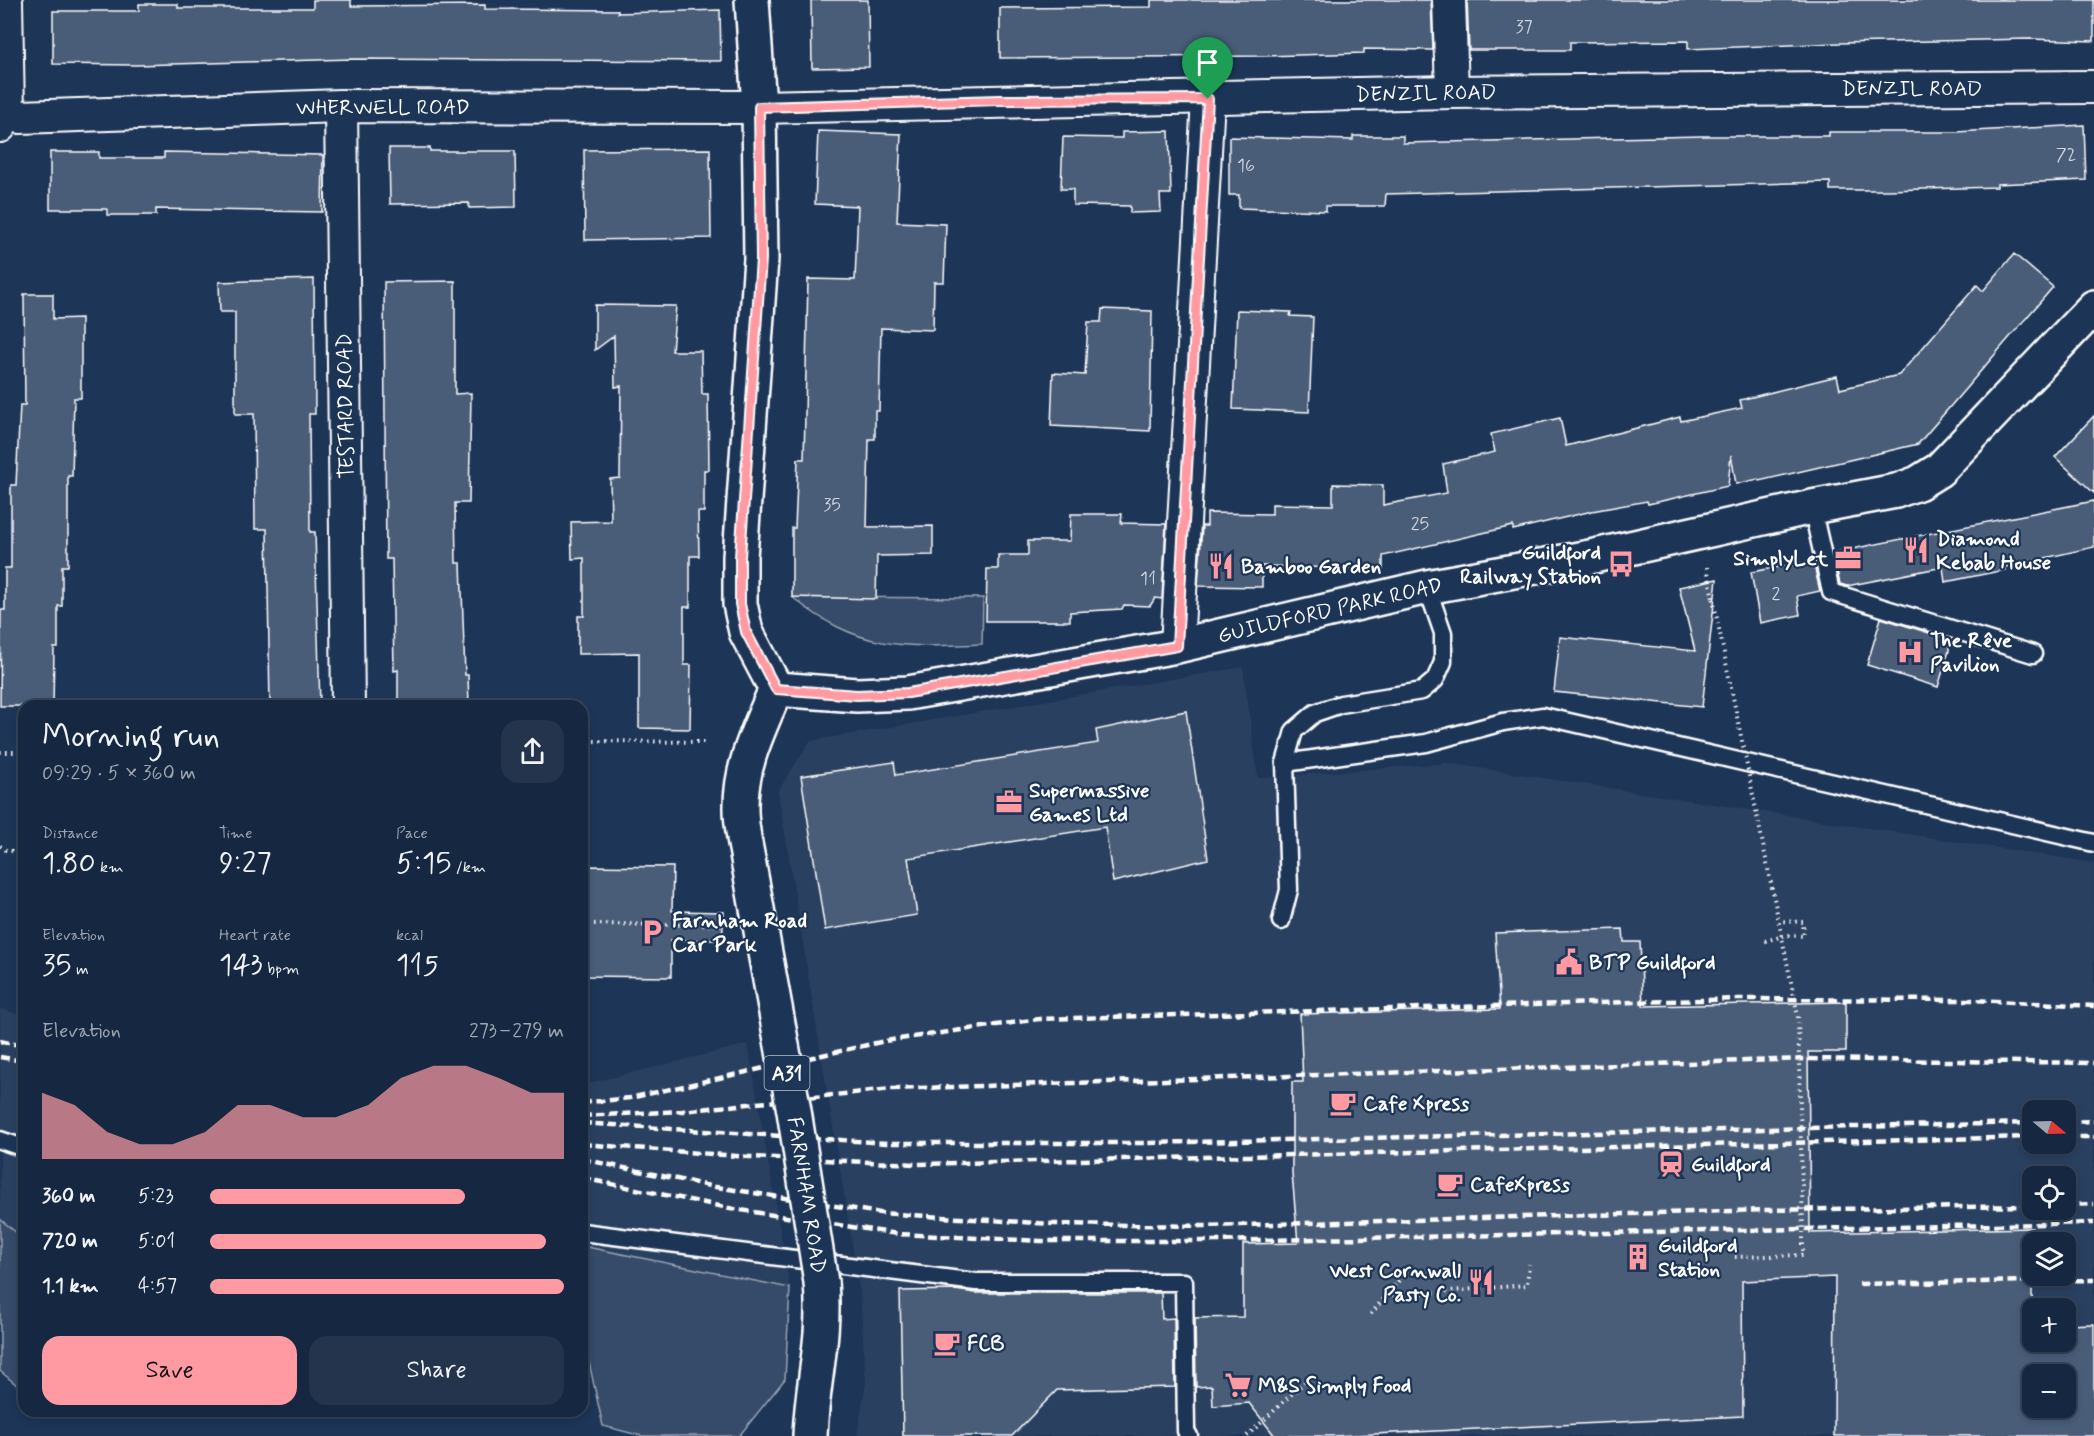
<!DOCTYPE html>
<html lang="en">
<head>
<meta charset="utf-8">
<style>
  body { margin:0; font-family:Mynerve,sans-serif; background:#23344c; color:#f1f3f6; height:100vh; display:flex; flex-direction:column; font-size:22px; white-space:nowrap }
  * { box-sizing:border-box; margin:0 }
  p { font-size:20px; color:#9ea6b1 }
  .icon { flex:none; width:33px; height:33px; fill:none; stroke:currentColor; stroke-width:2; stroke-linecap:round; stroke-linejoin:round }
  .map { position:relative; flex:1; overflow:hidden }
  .details { position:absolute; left:18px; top:700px; width:570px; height:717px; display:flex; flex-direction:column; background:#162841; border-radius:18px; box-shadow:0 3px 9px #0003,0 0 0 2px #35445a }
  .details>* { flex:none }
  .needle { width:39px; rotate:109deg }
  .controls { position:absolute; left:2022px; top:1100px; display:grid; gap:12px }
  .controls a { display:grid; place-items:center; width:54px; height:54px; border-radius:12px; background:#162841; box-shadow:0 3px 9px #0003,0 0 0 2px #35445a; font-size:30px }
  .pin { position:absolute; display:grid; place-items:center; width:51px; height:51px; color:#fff; margin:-62px -26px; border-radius:50% 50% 50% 0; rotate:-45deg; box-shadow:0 0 6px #0007 }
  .pin .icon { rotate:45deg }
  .round { display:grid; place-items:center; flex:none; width:63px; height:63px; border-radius:18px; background:#23344c }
  .headline { display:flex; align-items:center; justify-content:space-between; height:102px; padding:0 24px }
  h1 { font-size:33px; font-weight:600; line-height:45px }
  .figures { display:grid; grid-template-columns:repeat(3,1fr); gap:9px; height:102px; padding:6px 24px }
  .figures div { display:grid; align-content:center }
  .figures b { font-size:30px; font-weight:600 }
  .figures small { font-size:16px; font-weight:400 }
  .figures p { font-size:16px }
  .chart { height:168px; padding:12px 24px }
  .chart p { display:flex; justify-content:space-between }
  .chart svg { width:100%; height:108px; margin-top:6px; fill:#ff9aa2; opacity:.7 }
  .cta { display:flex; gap:12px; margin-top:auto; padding:12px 24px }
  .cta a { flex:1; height:69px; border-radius:18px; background:#ff9aa2; color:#111; font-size:24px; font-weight:600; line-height:69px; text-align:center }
  .cta a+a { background:#23344c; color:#f1f3f6 }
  ul { padding:0 24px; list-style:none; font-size:20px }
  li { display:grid; grid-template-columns:96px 72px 1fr; align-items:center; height:45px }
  li i { height:15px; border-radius:8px; background:#ff9aa2 }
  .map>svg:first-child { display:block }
  .built { fill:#2a4161; fill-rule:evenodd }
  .green { fill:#364b69; stroke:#9aa5b4; stroke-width:1.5 }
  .building { fill:#4a5d79; stroke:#fff; stroke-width:1.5; fill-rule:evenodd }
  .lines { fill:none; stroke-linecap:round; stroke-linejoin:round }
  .lane-casing { stroke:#fff; stroke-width:21 }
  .street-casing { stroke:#fff; stroke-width:36 }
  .secondary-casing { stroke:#fff; stroke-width:38 }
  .primary-casing { stroke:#fff; stroke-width:38 }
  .path { stroke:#fff; stroke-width:4; stroke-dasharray:1.5 4.5; stroke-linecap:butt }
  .lane { stroke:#1d3557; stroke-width:16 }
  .street { stroke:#1d3557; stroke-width:32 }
  .secondary { stroke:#1d3557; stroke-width:33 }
  .primary { stroke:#1d3557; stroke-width:33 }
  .rail { stroke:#fff; stroke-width:4.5; stroke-dasharray:9 4.5; stroke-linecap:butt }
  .primary-bridge-casing { stroke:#fff; stroke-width:38; stroke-linecap:butt }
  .path-bridge { stroke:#fff; stroke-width:4; stroke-dasharray:1.5 4.5; stroke-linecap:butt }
  .primary-bridge { stroke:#1d3557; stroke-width:33 }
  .route-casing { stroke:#fff; stroke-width:12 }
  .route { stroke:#ff9aa2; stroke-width:8 }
  .labels { text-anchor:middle; stroke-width:4.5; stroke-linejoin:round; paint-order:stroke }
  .number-label { font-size:18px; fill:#d2d6de }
  .shield { fill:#1d3557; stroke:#bbc2cd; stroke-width:1.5 }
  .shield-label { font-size:20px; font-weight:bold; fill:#fff }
  .street-label { font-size:21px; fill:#fff; stroke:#1d3557 }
  .poi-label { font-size:21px; font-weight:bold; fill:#fff; stroke:#1d3557; text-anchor:start }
</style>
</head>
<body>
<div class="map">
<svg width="2094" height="1436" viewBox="0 0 2094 1436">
  <rect width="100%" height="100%" fill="#1d3557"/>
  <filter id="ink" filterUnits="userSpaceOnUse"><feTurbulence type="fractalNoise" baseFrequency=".0167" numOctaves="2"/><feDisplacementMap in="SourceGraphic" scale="12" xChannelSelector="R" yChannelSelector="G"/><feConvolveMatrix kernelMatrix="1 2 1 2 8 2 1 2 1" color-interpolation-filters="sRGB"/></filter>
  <g filter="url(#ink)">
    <!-- built -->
    <g class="built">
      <path d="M1243,667L1258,778L1448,763L2094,863V1436H857L866,1382L860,1292L778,791L810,741ZM2032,1110H2066V1143H2032ZM2032,1176H2066V1209H2032ZM2032,1242H2066V1275H2032ZM2032,1308H2066V1341H2032ZM2032,1374H2066V1407H2032Z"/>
      <polygon points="0,1009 24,1016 24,1239 0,1219"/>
      <polygon points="748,1044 790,1288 582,1246 582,1085"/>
    </g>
    <!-- green -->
    <g class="green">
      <path d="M792,597L983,598L982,644C902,648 858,650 792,597Z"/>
      <polygon points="0,1219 24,1239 24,1391 0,1371"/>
      <polygon points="582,1246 790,1288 785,1379 739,1436 642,1436 603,1426 582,1331"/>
    </g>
    <!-- building -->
    <g class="building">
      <polygon points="313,0 351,0 351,6 485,5 485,9 618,10 618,13 720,10 721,61 352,59 136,65 53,64 53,11 139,11 139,4 178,4 178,8 313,8"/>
      <polygon points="811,0 868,0 869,67 812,68"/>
      <polygon points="1151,0 1431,0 1433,50 1364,49 1364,53 1265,56 1000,58 1000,8 1151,7"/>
      <polygon points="1467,0 2094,0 2094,41 2029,39 1839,43 1688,49 1688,41 1570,42 1570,50 1469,50"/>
      <polygon points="2084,125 2086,180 1997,184 1997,187 1887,190 1830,190 1830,182 1386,194 1385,206 1326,206 1326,211 1239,208 1239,195 1229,195 1229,137 1353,140 1353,136 1403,136 1403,143 1702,136 1829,136 1829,132 1956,132"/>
      <polygon points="818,131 901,134 897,222 946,224 944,282 934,282 933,330 881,328 879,411 875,411 875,439 869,439 867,527 933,526 933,555 877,556 876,599 792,597 792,528 795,528 798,459 804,459 808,279 855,280 858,206 815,204"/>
      <polygon points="1169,131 1171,194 1160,194 1161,212 1130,213 1130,206 1073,205 1073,189 1061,189 1063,137 1122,138 1122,132"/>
      <polygon points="389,148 430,148 430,151 515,151 516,207 469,208 469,203 390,204"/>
      <polygon points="710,149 711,238 585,240 584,150"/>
      <polygon points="50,152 99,152 99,158 164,158 164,152 323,155 322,212 156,209 156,215 107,215 107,209 50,209"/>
      <polygon points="2014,254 2053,287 1918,444 1759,481 1758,479 1736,484 1731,455 1728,486 1648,504 1647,501 1592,511 1513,530 1513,526 1383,556 1383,569 1262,566 1262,587 1198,586 1202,526 1207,526 1207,513 1272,514 1272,504 1333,505 1333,484 1383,485 1383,505 1447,493 1443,464 1495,452 1491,434 1560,418 1566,446 1680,417 1681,421 1742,408 1740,400 1837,376 1840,389 1899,375 1977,285 1983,291"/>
      <polygon points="314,279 315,414 309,414 310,532 315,532 320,706 270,706 267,529 255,529 254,414 235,414 235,312 220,312 219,282"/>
      <polygon points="455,281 455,394 471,393 469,503 455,503 456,563 461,563 465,675 468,675 469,706 398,706 398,670 394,671 392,559 386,559 384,282"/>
      <polygon points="24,294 53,294 53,319 81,318 81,398 74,398 72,476 68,476 68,566 62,566 62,606 58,606 58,648 54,648 53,706 0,706 1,610 5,610 5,568 11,568 11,485 16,485 20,405 25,405"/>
      <polygon points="595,305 676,306 672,351 701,351 702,394 708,394 709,470 704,470 704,512 698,512 699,556 690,556 690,607 684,607 684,665 691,665 690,729 639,728 639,653 578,654 578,616 584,616 584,558 572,559 571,522 611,521 610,479 620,478 621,386 615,387 614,336 595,350"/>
      <polygon points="1102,309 1152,311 1150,431 1051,426 1053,373 1085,375 1088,322 1101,322"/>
      <polygon points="1237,310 1291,312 1290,316 1313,317 1309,412 1233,409"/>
      <polygon points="2094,416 2094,493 2055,457"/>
      <polygon points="2094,501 2094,547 2005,567 2005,570 1945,582 1943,567 1847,586 1840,584 1834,557 1837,557 1836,552"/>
      <polygon points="1071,514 1122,514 1121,523 1166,524 1162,599 1155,598 1150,606 1124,605 1122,609 1070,612 1070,621 986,621 987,569 998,569 998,555 1028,555 1028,541 1070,541"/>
      <polygon points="1813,561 1820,591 1797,596 1800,615 1760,623 1751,572"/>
      <polygon points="1717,579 1702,707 1554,692 1560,637 1695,651 1679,587"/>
      <polygon points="1881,618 1949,639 1949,651 1938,687 1867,665"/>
      <polygon points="1186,711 1208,859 1113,882 1105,827 908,858 917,915 825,930 801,776 894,762 896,775 1098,743 1096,730"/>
      <polygon points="582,866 673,867 672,911 724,912 722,940 671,940 671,977 582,976"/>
      <path d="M1623,929L1624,942H1640L1643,1006L1846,1002V1052H1808L1810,1233L2032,1228V1341H2066V1325L2094,1324V1436H1834L1835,1277L1742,1281L1743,1416L1333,1436H1275L1249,1403L1213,1406L1212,1386L1196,1387L1195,1318L1243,1317V1244L1298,1243L1292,1173V1082H1303L1300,1014L1500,1009L1495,933ZM2032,1374H2066V1407H2032Z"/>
      <polygon points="955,1290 976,1293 1161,1293 1162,1319 1174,1318 1175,1387 1057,1390 1012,1436 903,1436 900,1291"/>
    </g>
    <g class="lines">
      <!-- lane casing -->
      <g class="lane-casing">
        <g id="lane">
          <polyline points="1812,507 1831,592 2033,654"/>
          <polyline points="1285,763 1426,743 1503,722 1543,716 2094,843"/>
          <polyline points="1281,921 1289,890 1285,763 1294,731 1315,713 1341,704 1422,691 1435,680 1443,662 1443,633 1427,587"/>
          <polyline points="0,1140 24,1148"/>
          <polyline points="582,1232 976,1282 1184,1282 1186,1431 1189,1436"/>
        </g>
      </g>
      <!-- street casing -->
      <g class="street-casing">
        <g id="street">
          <polyline points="1449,0 1452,92"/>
          <polyline points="341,106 348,706"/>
          <polyline points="8,114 20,117 341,106 759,107 1452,92 2094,87"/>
          <polyline points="0,126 8,114 6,0"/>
          <polyline points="1177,646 1208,99"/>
        </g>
      </g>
      <!-- secondary casing -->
      <g class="secondary-casing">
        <polyline id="secondary" points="776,689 857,695 908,693 1177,646 1427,587 1590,557 1812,507 1896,491 1918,483 1939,470 2094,307"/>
      </g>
      <!-- primary casing -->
      <g class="primary-casing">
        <g id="primary">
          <path d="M749,865C746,847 741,828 741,809C740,766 759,729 776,689L746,632L740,604V557L761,259L759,107L752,0"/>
          <path d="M810,1436C812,1381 826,1339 821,1282"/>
        </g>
      </g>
      <!-- path -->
      <g class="path">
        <polyline points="1707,567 1713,599"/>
        <polyline points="582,741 707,742"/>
        <polyline points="0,752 24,752"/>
        <polyline points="0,846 6,850 24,853"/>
        <polyline points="582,924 725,925"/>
        <polyline points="1765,941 1787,935 1804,936 1803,922 1779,921"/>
        <polyline points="1735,1257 1803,1255 1803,1232"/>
        <polyline points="1386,1296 1527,1285 1529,1264"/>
        <polyline points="1371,1314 1410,1267"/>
        <polyline points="1247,1436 1309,1378"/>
      </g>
      <!-- lane -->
      <use href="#lane" class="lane"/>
      <!-- street -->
      <use href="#street" class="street"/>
      <!-- secondary -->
      <use href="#secondary" class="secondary"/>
      <!-- primary -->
      <use href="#primary" class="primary"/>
      <!-- rail -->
      <g class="rail">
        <polyline points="0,1041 24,1046"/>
        <polyline points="0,1057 24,1061"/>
        <polyline points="582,1103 630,1098 885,1041 1039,1019 1739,999 1974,1000 2094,1006"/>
        <polyline points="582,1116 682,1111 891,1089 1807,1059 2094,1063"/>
        <polyline points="2066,1122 2094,1121"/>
        <polyline points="582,1123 887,1143 1147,1143 2032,1123"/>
        <polyline points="2066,1137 2094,1137"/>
        <polyline points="582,1144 750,1157 917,1164 2032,1137"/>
        <polyline points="582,1159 710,1186 880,1213 1052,1224 1204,1226 1766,1210 2032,1206"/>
        <polyline points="582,1178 734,1209 898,1234 1041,1241 1215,1241 2094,1223"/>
        <polyline points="2066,1205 2094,1204"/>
        <polyline points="1859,1284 2094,1280"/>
      </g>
      <!-- primary-bridge casing -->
      <g class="primary-bridge-casing">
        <polyline id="primary-bridge" points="749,865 794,1111 821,1282"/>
      </g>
      <!-- path-bridge -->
      <polyline class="path-bridge" points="1713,599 1798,1016 1803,1232"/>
      <!-- primary-bridge -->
      <use href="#primary-bridge" class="primary-bridge"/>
    </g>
  </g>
  <g class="lines" filter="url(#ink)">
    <!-- route casing -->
    <g class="route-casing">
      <polygon id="route" points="1208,99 1177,646 908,693 857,695 776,689 746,632 740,604 740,557 761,259 759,107 999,100"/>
    </g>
    <!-- route -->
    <use href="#route" class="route"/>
  </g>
  <!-- icons -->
  <defs>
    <g id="restaurant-bare" transform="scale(2.07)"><path d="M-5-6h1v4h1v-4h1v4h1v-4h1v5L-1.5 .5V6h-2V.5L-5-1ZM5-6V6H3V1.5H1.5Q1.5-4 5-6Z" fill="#ff9aa2" stroke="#1d3557" stroke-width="2.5" paint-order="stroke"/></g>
    <g id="office-bare" transform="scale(2.07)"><path d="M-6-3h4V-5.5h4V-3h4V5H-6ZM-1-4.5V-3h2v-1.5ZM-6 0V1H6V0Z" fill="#ff9aa2" stroke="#1d3557" stroke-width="2.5" paint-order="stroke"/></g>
    <g id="bus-bare" transform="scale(2.07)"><path d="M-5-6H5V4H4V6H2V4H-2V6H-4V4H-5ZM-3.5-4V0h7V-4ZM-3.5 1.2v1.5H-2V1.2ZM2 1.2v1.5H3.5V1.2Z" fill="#ff9aa2" stroke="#1d3557" stroke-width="2.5" paint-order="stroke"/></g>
    <g id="hospital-bare" transform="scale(2.07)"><path d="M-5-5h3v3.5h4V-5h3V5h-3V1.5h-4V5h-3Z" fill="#ff9aa2" stroke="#1d3557" stroke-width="2.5" paint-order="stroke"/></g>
    <g id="parking-bare" transform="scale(2.07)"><path d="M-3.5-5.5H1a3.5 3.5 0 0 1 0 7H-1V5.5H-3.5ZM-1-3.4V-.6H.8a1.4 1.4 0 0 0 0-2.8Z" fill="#ff9aa2" stroke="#1d3557" stroke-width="2.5" paint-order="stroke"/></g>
    <g id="civic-bare" transform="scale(2.07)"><path d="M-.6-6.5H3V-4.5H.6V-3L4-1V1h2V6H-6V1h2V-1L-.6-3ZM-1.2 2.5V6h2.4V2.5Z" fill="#ff9aa2" stroke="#1d3557" stroke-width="2.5" paint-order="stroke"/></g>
    <g id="cafe-bare" transform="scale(2.07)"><path d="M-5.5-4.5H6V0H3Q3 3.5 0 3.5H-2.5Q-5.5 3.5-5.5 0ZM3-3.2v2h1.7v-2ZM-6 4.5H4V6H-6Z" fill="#ff9aa2" stroke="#1d3557" stroke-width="2.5" paint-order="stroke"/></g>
    <g id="station-bare" transform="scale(2.07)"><path d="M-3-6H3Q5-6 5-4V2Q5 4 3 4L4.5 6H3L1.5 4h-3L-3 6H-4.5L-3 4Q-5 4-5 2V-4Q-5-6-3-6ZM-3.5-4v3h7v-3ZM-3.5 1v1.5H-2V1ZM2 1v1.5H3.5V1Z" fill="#ff9aa2" stroke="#1d3557" stroke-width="2.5" paint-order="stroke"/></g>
    <g id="building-bare" transform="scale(2.07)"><path d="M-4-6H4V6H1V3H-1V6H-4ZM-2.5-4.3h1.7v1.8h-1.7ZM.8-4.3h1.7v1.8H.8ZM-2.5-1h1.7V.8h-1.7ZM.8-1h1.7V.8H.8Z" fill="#ff9aa2" stroke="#1d3557" stroke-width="2.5" paint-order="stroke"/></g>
    <g id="supermarket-bare" transform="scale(2.07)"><path d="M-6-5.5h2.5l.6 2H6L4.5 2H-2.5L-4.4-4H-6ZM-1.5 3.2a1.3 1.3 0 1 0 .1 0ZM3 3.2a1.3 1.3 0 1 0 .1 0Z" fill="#ff9aa2" stroke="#1d3557" stroke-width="2.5" paint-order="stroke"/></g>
  </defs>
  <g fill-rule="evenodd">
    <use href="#restaurant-bare" x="1916" y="550"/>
    <use href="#office-bare" x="1848" y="558"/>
    <use href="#bus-bare" x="1621" y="564"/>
    <use href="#restaurant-bare" x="1221" y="566"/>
    <use href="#hospital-bare" x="1910" y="652"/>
    <use href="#office-bare" x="1009" y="802"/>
    <use href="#parking-bare" x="652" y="932"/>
    <use href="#civic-bare" x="1569" y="962"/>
    <use href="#cafe-bare" x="1343" y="1103"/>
    <use href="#station-bare" x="1671" y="1164"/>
    <use href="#cafe-bare" x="1450" y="1184"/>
    <use href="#building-bare" x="1638" y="1257"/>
    <use href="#restaurant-bare" x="1481" y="1282"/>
    <use href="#cafe-bare" x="947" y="1343"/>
    <use href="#supermarket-bare" x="1238" y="1385"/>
  </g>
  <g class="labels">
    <!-- number labels -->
    <g class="number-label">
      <text x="1524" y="32">37</text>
      <text x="2066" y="160">72</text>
      <text x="1246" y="171">16</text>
      <text x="832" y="510">35</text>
      <text x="1420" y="529">25</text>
      <text x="1148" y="584">11</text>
      <text x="1776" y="599">2</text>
    </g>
    <!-- shield labels -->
    <rect class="shield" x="764.5" y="1056" width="45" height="34" rx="4.5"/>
    <g class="shield-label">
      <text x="787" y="1080">A31</text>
    </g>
    <!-- street labels -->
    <g class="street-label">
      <text x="1912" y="95">DENZIL ROAD</text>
      <text transform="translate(1426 93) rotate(-1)" y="7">DENZIL ROAD</text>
      <text x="383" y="114">WHERWELL ROAD</text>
      <text transform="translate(345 406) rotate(-91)" y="7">TESTARD ROAD</text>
      <text transform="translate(1330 610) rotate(-13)" y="7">GUILDFORD PARK ROAD</text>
      <text transform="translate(807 1195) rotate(81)" y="7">FARNHAM ROAD</text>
    </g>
    <!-- poi labels -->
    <g class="poi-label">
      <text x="1936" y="545">Diamond<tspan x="1936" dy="24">Kebab House</tspan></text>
      <text x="1601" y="559" text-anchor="end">Guildford<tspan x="1601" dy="24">Railway Station</tspan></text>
      <text x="1828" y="565" text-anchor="end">SimplyLet</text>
      <text x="1241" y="573">Bamboo Garden</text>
      <text x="1930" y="647">The Rêve<tspan x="1930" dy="24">Pavilion</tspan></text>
      <text x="1029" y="797">Supermassive<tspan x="1029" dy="24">Games Ltd</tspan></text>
      <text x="672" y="927">Farnham Road<tspan x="672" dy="24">Car Park</tspan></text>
      <text x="1589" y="969">BTP Guildford</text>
      <text x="1363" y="1110">Cafe Xpress</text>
      <text x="1691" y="1171">Guildford</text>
      <text x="1470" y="1191">CafeXpress</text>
      <text x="1658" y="1252">Guildford<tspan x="1658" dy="24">Station</tspan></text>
      <text x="1461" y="1277" text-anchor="end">West Cornwall<tspan x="1461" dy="24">Pasty Co.</tspan></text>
      <text x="967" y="1350">FCB</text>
      <text x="1258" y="1392">M&amp;S Simply Food</text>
    </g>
  </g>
</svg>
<div class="controls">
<a><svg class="needle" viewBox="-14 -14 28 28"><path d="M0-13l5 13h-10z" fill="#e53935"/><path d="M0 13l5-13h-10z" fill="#9ea6b1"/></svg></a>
<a><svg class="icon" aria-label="locate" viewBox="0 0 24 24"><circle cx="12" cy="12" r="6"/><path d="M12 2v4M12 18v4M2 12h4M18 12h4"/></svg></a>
<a><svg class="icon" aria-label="layers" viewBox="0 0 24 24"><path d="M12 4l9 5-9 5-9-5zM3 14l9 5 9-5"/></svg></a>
<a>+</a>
<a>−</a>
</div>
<div class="pin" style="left:1208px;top:99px;background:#1e9e55"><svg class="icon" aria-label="arrive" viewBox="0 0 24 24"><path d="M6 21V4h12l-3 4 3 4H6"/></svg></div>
<section class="details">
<div class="headline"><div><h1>Morning run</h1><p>09:29 · 5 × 360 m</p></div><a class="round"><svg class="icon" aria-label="share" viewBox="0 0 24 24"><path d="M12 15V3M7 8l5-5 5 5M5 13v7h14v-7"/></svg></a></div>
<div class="figures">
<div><p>Distance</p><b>1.80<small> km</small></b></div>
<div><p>Time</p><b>9:27</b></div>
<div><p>Pace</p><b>5:15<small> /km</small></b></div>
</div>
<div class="figures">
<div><p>Elevation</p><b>35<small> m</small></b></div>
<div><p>Heart rate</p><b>143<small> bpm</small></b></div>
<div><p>kcal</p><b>115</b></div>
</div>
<div class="chart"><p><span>Elevation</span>273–279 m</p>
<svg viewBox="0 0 160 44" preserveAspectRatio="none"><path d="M0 44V17L10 22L20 33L30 38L40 38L50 33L60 22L70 22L80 27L90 27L100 22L110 11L120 6L130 6L140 11L150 17L160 17V44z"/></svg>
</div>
<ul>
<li><b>360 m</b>5:23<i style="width:72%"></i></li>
<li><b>720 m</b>5:01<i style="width:95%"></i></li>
<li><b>1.1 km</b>4:57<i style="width:100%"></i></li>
</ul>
<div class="cta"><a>Save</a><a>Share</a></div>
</section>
</div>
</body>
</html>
